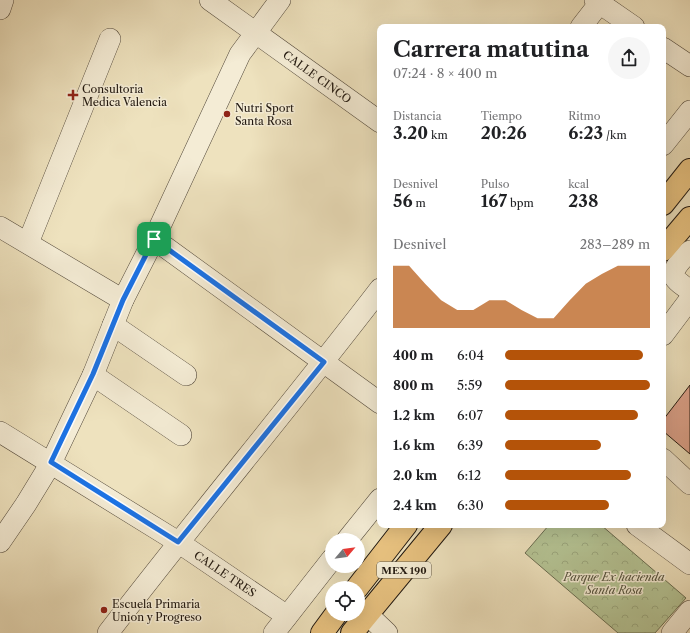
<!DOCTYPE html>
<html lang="es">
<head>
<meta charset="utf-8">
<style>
  body { margin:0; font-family:"Libre Caslon Text",serif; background:#f6f6f6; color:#202124; height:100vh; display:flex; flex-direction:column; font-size:15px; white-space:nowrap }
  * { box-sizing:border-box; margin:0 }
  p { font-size:13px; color:#757577 }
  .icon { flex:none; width:22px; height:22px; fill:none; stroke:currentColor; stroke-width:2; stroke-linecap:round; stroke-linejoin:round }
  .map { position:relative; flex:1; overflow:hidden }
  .details { position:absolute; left:377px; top:24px; width:289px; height:504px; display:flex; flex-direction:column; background:#fff; border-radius:8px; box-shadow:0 4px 16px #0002 }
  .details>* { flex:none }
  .needle { width:26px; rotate:61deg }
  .fabs { position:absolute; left:325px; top:533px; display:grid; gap:8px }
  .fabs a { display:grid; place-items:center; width:40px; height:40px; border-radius:50%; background:#fff; box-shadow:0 4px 16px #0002; font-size:20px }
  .pin { position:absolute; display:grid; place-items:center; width:34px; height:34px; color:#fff; margin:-17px; border-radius:8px; box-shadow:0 2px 6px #0006 }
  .round { display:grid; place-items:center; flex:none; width:42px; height:42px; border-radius:21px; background:#f6f6f6 }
  .headline { display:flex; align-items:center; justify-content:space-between; height:68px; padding:0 16px }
  h1 { font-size:22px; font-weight:700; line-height:30px }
  .figures { display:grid; grid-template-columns:repeat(3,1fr); gap:6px; height:68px; padding:4px 16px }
  .figures div { display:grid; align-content:center }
  .figures b { font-size:17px; font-weight:700 }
  .figures small { font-size:11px; font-weight:400 }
  .figures p { font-size:11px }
  .chart { height:112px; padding:8px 16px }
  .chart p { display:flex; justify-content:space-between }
  .chart svg { width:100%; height:72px; margin-top:4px; fill:#b45309; opacity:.7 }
  ul { padding:0 16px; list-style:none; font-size:13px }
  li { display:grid; grid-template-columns:64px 48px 1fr; align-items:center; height:30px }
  li i { height:10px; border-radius:5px; background:#b45309 }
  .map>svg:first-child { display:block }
  .park { fill:url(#park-crowns); stroke:#6b6e52 }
  .building { fill:#e2a690; stroke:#211810 }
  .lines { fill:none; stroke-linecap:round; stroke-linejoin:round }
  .minor-casing { stroke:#544a3c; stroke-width:22 }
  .highway-casing { stroke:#211810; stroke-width:24 }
  .minor { stroke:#f4ecd5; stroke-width:21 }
  .highway { stroke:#e7c17f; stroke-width:22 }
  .route-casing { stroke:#fff; stroke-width:8 }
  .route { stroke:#1a73e8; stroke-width:5 }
  .poi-dot { fill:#8f2418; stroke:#f4ecd5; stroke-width:1.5 }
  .labels { text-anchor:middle; stroke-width:3; stroke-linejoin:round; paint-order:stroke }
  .shield { fill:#f4ecd5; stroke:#60584b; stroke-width:1 }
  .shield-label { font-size:10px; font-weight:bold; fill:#211810 }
  .street-label { font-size:11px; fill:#211810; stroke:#f4ecd5 }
  .poi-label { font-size:11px; fill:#211810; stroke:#f4ecd5; text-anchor:start }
  .park-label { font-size:11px; font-style:italic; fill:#55543f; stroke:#f4ecd5 }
</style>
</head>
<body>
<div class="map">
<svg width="690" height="633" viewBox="0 0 690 633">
  <defs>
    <pattern id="park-crowns" width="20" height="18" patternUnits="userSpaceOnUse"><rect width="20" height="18" fill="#b5c495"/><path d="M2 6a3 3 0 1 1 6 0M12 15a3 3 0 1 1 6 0" fill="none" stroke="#9ba87f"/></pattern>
  </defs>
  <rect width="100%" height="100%" fill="#eee2be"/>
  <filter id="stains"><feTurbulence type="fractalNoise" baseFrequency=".005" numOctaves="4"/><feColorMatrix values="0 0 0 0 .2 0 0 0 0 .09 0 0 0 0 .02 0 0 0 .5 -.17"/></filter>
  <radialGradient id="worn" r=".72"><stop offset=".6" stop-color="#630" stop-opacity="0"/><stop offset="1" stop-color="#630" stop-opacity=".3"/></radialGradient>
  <!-- park -->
  <polygon class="park" points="549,525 601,525 686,598 655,633 618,633 525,553"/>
  <!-- building -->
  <polygon class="building" points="690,385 690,454 663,431 663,420"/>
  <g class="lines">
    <!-- minor casing -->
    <g class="minor-casing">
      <g id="minor">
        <path id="s1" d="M210,0L380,122"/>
        <polyline points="595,0 634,27"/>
        <polyline points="0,9 3,0"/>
        <polyline points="581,27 602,0"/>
        <polyline points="663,48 690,66"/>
        <polyline points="663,145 690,111"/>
        <polyline points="0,227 123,300"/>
        <polyline points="154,239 380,403"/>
        <polyline points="28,243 110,39"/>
        <path d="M690,251C685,257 670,269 675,278C678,283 686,287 690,291"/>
        <polyline points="113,325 186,375"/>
        <polyline points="663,335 690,299"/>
        <polyline points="93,375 181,435"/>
        <path id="s2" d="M0,432L178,542L287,616"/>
        <polyline points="663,459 690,484"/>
        <polyline points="637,525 690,564"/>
        <polyline points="347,540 380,499"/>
        <polyline points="0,542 26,504 51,463 93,375 123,300 154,239 240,54 280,0"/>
        <polyline points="367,614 387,633"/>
        <path d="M108,633C197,517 291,405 380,289"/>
        <polyline points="274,633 332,559"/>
        <polyline points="672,633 690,611"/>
      </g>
    </g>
    <!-- highway casing -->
    <g class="highway-casing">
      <g id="highway">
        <polyline points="663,204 690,170"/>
        <polyline points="663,250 690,218"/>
        <polyline points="357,588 406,525"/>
        <polyline points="322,633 336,614"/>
        <polyline points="352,633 441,525"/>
      </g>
    </g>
    <!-- minor -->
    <use href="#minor" class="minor"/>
    <!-- highway -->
    <use href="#highway" class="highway"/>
  </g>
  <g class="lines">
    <!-- route casing -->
    <g class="route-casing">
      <polygon id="route" points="154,239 324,362 178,542 51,462 93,374 123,300"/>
    </g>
    <!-- route -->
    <use href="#route" class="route"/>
  </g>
  <!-- markers -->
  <g class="poi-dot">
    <path d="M71 89h4v4h4v4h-4v4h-4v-4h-4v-4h4z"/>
    <circle cx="227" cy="114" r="4"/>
    <circle cx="104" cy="610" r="4"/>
  </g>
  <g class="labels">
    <!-- shield labels -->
    <rect class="shield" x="377" y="562" width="54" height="16" rx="3"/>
    <g class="shield-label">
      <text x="404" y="574">MEX 190</text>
    </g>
    <!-- street labels -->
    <g class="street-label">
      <text dy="4" stroke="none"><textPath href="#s1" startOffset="132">CALLE CINCO</textPath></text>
      <text dy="4" stroke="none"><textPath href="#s2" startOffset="266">CALLE TRES</textPath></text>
    </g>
    <!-- poi labels -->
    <g class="poi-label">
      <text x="82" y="93">Consultoria<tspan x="82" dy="13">Medica Valencia</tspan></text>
      <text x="235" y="112">Nutri Sport<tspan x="235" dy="13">Santa Rosa</tspan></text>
      <text x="112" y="608">Escuela Primaria<tspan x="112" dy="13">Union y Progreso</tspan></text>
    </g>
    <!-- park labels -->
    <g class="park-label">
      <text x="614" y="581">Parque Ex hacienda<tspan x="614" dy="13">Santa Rosa</tspan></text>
    </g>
  </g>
  <rect width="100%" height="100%" filter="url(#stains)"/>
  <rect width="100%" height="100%" fill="url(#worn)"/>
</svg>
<div class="fabs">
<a><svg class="needle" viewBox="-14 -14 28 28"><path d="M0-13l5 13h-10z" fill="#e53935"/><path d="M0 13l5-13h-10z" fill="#757577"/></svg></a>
<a><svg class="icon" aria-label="locate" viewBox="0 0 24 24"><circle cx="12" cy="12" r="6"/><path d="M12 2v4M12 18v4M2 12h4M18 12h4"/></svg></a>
</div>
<div class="pin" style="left:154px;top:239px;background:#1e9e55"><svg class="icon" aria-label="arrive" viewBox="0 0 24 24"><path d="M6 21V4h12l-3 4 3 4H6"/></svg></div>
<section class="details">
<div class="headline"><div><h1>Carrera matutina</h1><p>07:24 · 8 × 400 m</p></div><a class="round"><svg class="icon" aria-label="share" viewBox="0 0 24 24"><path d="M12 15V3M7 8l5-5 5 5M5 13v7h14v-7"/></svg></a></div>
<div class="figures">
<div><p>Distancia</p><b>3.20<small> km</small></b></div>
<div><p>Tiempo</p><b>20:26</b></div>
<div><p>Ritmo</p><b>6:23<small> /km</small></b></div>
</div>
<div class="figures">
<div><p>Desnivel</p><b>56<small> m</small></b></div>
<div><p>Pulso</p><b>167<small> bpm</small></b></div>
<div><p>kcal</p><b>238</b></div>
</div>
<div class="chart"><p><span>Desnivel</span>283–289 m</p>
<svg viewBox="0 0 160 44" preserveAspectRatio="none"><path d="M0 44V6L10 6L20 17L30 27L40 33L50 33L60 27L70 27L80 33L90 38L100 38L110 27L120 17L130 11L140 6L150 6L160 6V44z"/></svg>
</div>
<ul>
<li><b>400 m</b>6:04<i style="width:95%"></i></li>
<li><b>800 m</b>5:59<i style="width:100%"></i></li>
<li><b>1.2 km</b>6:07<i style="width:92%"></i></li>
<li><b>1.6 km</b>6:39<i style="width:66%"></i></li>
<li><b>2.0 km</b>6:12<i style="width:87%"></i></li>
<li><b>2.4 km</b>6:30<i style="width:72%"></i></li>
</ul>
</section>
</div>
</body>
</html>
